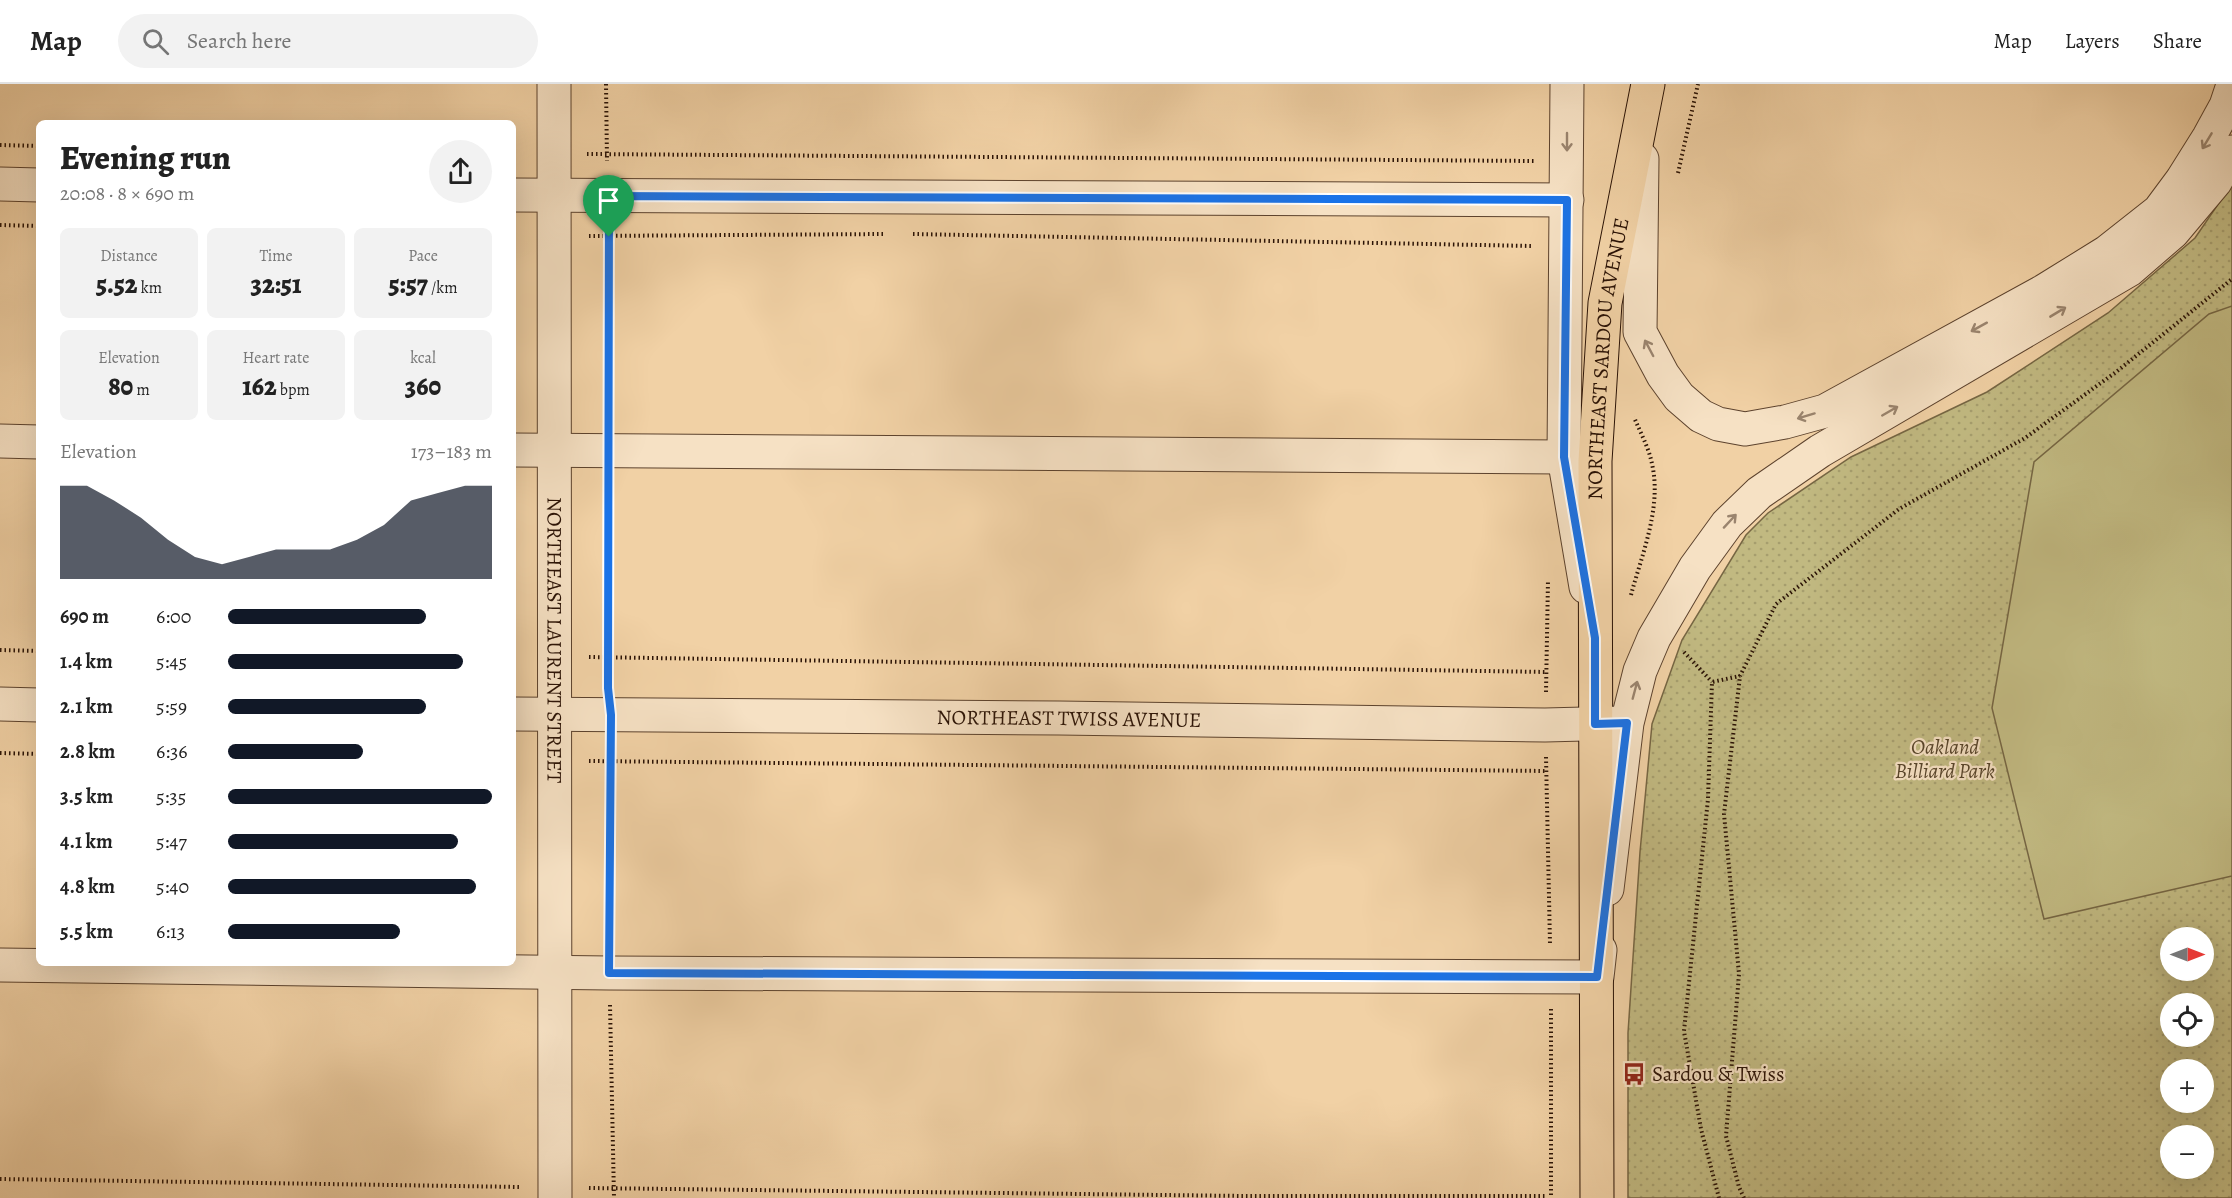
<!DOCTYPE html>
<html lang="en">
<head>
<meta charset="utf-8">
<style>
  body { margin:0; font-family:Alegreya,serif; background:#f2f2f2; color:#222; height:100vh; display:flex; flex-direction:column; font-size:22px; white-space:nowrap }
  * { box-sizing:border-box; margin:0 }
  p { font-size:20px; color:#767676 }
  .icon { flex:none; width:33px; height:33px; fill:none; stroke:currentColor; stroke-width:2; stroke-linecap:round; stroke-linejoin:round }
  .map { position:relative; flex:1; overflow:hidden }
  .drawer { position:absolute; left:36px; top:36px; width:480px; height:846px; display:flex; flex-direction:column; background:#fff; border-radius:9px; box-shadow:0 6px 24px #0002 }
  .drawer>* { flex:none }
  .needle { width:39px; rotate:90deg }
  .fabs { position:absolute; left:2160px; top:843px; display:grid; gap:12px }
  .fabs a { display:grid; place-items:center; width:54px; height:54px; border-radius:50%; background:#fff; box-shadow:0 6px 24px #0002; font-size:30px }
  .pin { position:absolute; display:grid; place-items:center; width:51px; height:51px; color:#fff; margin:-62px -26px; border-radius:50% 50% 50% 0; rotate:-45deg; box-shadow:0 0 6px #0007 }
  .pin .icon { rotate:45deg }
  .round { display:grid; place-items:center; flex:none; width:63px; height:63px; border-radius:32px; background:#f2f2f2 }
  .headline { display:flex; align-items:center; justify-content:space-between; height:102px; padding:0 24px }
  h1 { font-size:33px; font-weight:800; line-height:45px }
  .figures { display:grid; grid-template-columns:repeat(3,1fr); gap:9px; height:102px; padding:6px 24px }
  .figures div { display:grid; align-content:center; border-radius:9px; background:#f2f2f2; text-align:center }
  .figures b { font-size:26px; font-weight:800 }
  .figures small { font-size:16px; font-weight:400 }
  .figures p { font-size:16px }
  .chart { height:168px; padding:12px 24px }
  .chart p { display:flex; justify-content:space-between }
  .chart svg { width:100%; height:108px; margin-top:6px; fill:#111827; opacity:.7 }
  ul { padding:0 24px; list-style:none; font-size:20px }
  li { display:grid; grid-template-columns:96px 72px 1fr; align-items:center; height:45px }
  li i { height:15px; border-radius:8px; background:#111827 }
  header { display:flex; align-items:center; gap:36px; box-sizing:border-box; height:84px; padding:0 30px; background:#fff; border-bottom:2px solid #e0e0e0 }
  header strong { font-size:28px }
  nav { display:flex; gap:33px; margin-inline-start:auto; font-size:21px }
  .search { width:420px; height:54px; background:#f2f2f2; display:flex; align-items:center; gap:15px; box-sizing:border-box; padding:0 21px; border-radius:33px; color:#767676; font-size:22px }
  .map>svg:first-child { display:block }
  .park { fill:url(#park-dots); stroke:#766643; stroke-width:1.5; fill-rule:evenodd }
  .pitch { fill:#c1b981; stroke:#766643; stroke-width:1.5 }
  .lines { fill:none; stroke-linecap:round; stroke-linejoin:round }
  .minor-casing { stroke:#5c422d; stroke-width:35 }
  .major-casing { stroke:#2a1205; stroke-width:35 }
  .path { stroke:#2a1205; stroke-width:4; stroke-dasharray:1.5 3; stroke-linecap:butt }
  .minor { stroke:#f6e1c4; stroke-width:33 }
  .major { stroke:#f1d1a5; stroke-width:33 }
  .oneway { stroke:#9a846e }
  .route-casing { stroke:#fff; stroke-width:12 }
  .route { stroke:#1a73e8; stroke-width:8 }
  .labels { text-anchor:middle; stroke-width:4.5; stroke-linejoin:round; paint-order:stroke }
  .street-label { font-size:21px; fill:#2a1205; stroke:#f6e1c4 }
  .park-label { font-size:21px; font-style:italic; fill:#57442a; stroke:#f6e1c4 }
  .poi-label { font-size:21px; fill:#2a1205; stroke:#f6e1c4; text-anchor:start }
</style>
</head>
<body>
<header>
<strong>Map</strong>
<div class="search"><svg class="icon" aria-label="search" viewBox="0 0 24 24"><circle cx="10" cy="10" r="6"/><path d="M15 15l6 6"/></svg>Search here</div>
<nav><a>Map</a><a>Layers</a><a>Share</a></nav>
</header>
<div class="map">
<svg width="2232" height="1114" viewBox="0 0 2232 1114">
  <defs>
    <pattern id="park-dots" width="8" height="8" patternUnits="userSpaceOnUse" patternTransform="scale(1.5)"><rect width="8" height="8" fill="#c1b981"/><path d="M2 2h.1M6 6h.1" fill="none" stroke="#a69e6e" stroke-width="1.8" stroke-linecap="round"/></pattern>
  </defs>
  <rect width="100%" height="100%" fill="#f1d1a5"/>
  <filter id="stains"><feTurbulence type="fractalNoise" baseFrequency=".00333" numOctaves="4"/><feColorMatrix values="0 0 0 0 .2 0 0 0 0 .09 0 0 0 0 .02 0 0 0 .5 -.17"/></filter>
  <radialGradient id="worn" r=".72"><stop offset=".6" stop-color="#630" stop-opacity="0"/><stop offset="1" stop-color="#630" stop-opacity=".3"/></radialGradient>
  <!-- park -->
  <path class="park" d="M2232,100V1114H1628V949L1640,768L1652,640L1682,556L1746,451L1768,429L1851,373L1987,308L2108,229L2195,154ZM2170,854H2204V886H2170ZM2170,920H2204V952H2170ZM2170,986H2204V1018H2170ZM2170,1052H2204V1084H2170Z"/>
  <!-- pitch -->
  <polygon class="pitch" points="2232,222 2232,792 2044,835 1992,624 2034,378 2209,230"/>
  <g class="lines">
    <!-- minor casing -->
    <g class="minor-casing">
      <g id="minor">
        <path id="s1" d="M554,0L555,1114"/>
        <polyline points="1567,0 1564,373 1586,503"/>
        <polyline points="1642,75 1640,248 1663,291 1679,313 1701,332 1718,340 1745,345 1785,338 1825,327 2044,207 2107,168 2159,127 2182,96 2209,53 2226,22 2232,4"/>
        <polyline points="0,100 39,101"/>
        <polyline points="513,111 1567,116"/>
        <polyline points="0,357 39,358"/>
        <polyline points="513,366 1564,373"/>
        <polyline points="0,620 39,621"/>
        <path id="s2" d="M513,630L1059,634L1545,641L1624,639"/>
        <polyline points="1607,805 1627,639 1640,587 1654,554 1695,484 1727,440 1759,409 1820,367 2129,186 2173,148 2215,98 2232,68"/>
        <polyline points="0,881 609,889 1597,893 1600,866"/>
      </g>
    </g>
    <!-- major casing -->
    <g class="major-casing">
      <g id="major">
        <path id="s3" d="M1597,1114L1595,377L1605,219L1648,0"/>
      </g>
    </g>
    <!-- path -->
    <g class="path">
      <polyline points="606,0 607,77"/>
      <polyline points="0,61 39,62"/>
      <polyline points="587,70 1534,77"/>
      <polyline points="1678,89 1698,0"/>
      <polyline points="0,141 39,142"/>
      <polyline points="609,145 609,332"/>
      <polyline points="913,150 1532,162"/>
      <polyline points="589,152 884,150"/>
      <path d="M1631,511C1642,470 1662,423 1652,380C1649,364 1640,348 1634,333"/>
      <polyline points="0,566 39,567"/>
      <polyline points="1684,568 1712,598"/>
      <polyline points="589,573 1547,588"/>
      <polyline points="608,596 609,400"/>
      <polyline points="1546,608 1548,496"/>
      <polyline points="0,669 39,670"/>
      <polyline points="1546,673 1550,860"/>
      <polyline points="589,677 1546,687"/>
      <polyline points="609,857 610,663"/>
      <polyline points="610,921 614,1114"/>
      <polyline points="1551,925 1551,1114"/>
      <polyline points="0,1095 521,1103"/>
      <polyline points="589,1104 1245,1112 1545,1112"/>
      <polyline points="1719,1114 1701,1045 1684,947 1708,715 1712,598 1740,592"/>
      <polyline points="1744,1114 1739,1103 1726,1052 1739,890 1724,730 1740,592 1776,520 1899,425 2025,354 2116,288 2232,195"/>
    </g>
    <!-- minor -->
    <use href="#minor" class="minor"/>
    <!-- major -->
    <use href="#major" class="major"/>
  </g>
  <!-- one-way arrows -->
  <defs><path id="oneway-shaft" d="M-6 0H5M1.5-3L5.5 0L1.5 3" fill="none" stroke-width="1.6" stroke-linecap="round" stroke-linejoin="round" transform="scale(1.5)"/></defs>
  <g class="oneway">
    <use href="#oneway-shaft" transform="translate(2207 57) rotate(121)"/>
    <use href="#oneway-shaft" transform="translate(1567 58) rotate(90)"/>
    <use href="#oneway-shaft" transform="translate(2058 228) rotate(-31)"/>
    <use href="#oneway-shaft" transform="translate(1979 243) rotate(151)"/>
    <use href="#oneway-shaft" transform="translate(1649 264) rotate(-118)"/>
    <use href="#oneway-shaft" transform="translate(1890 327) rotate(-30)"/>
    <use href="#oneway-shaft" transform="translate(1806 332) rotate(163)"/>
    <use href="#oneway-shaft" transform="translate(1730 437) rotate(-47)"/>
    <use href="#oneway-shaft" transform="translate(1635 606) rotate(-75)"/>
  </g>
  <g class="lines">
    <!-- route casing -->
    <g class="route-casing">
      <polygon id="route" points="609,112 1567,116 1564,373 1595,554 1595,640 1627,639 1597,893 609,889 611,631 608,604"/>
    </g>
    <!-- route -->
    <use href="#route" class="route"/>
  </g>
  <!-- icons -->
  <defs>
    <g id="bus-bare" transform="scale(1.8)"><path d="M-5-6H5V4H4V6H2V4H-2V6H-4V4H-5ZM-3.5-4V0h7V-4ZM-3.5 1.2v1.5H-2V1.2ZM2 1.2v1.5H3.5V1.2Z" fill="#8f2418" stroke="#f6e1c4" stroke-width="2.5" paint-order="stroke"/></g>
  </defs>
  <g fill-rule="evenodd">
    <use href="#bus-bare" x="1634" y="990"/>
  </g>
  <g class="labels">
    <!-- street labels -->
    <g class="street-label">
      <text dy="7" stroke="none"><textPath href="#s3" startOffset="840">NORTHEAST SARDOU AVENUE</textPath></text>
      <text dy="7" stroke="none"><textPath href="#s1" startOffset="556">NORTHEAST LAURENT STREET</textPath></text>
      <text dy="7" stroke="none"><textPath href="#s2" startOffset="556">NORTHEAST TWISS AVENUE</textPath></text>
    </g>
    <!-- park labels -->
    <g class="park-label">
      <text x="1945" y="670">Oakland<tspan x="1945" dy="24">Billiard Park</tspan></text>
    </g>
    <!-- poi labels -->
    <g class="poi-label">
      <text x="1652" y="997">Sardou &amp; Twiss</text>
    </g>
  </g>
  <rect width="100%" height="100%" filter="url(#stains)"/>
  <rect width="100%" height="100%" fill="url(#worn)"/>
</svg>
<div class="fabs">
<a><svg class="needle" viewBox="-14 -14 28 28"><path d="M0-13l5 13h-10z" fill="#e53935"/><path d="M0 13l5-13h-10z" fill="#767676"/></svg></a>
<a><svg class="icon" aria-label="locate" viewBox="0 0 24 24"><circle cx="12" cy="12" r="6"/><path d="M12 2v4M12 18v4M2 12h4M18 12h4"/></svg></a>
<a>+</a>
<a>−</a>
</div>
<div class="pin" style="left:609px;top:153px;background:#1e9e55"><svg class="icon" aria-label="arrive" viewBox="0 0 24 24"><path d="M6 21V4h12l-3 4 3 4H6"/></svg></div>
<section class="drawer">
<div class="headline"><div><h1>Evening run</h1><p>20:08 · 8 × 690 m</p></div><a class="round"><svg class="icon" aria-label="share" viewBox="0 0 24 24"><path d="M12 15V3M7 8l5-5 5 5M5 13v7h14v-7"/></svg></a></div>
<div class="figures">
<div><p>Distance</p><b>5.52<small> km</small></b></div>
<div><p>Time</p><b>32:51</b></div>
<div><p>Pace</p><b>5:57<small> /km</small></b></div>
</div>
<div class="figures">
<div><p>Elevation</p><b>80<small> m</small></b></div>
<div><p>Heart rate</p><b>162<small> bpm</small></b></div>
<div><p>kcal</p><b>360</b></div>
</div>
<div class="chart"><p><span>Elevation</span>173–183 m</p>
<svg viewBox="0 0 160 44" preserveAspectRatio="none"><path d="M0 44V6L10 6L20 12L30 19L40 28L50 35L60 38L70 35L80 32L90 32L100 32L110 28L120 22L130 12L140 9L150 6L160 6V44z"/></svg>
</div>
<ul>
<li><b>690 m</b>6:00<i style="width:75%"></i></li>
<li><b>1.4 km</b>5:45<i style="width:89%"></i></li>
<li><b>2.1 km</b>5:59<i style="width:75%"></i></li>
<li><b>2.8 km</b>6:36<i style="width:51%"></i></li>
<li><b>3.5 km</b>5:35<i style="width:100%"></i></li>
<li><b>4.1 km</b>5:47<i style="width:87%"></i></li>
<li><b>4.8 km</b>5:40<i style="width:94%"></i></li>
<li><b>5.5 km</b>6:13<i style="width:65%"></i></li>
</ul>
</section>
</div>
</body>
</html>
